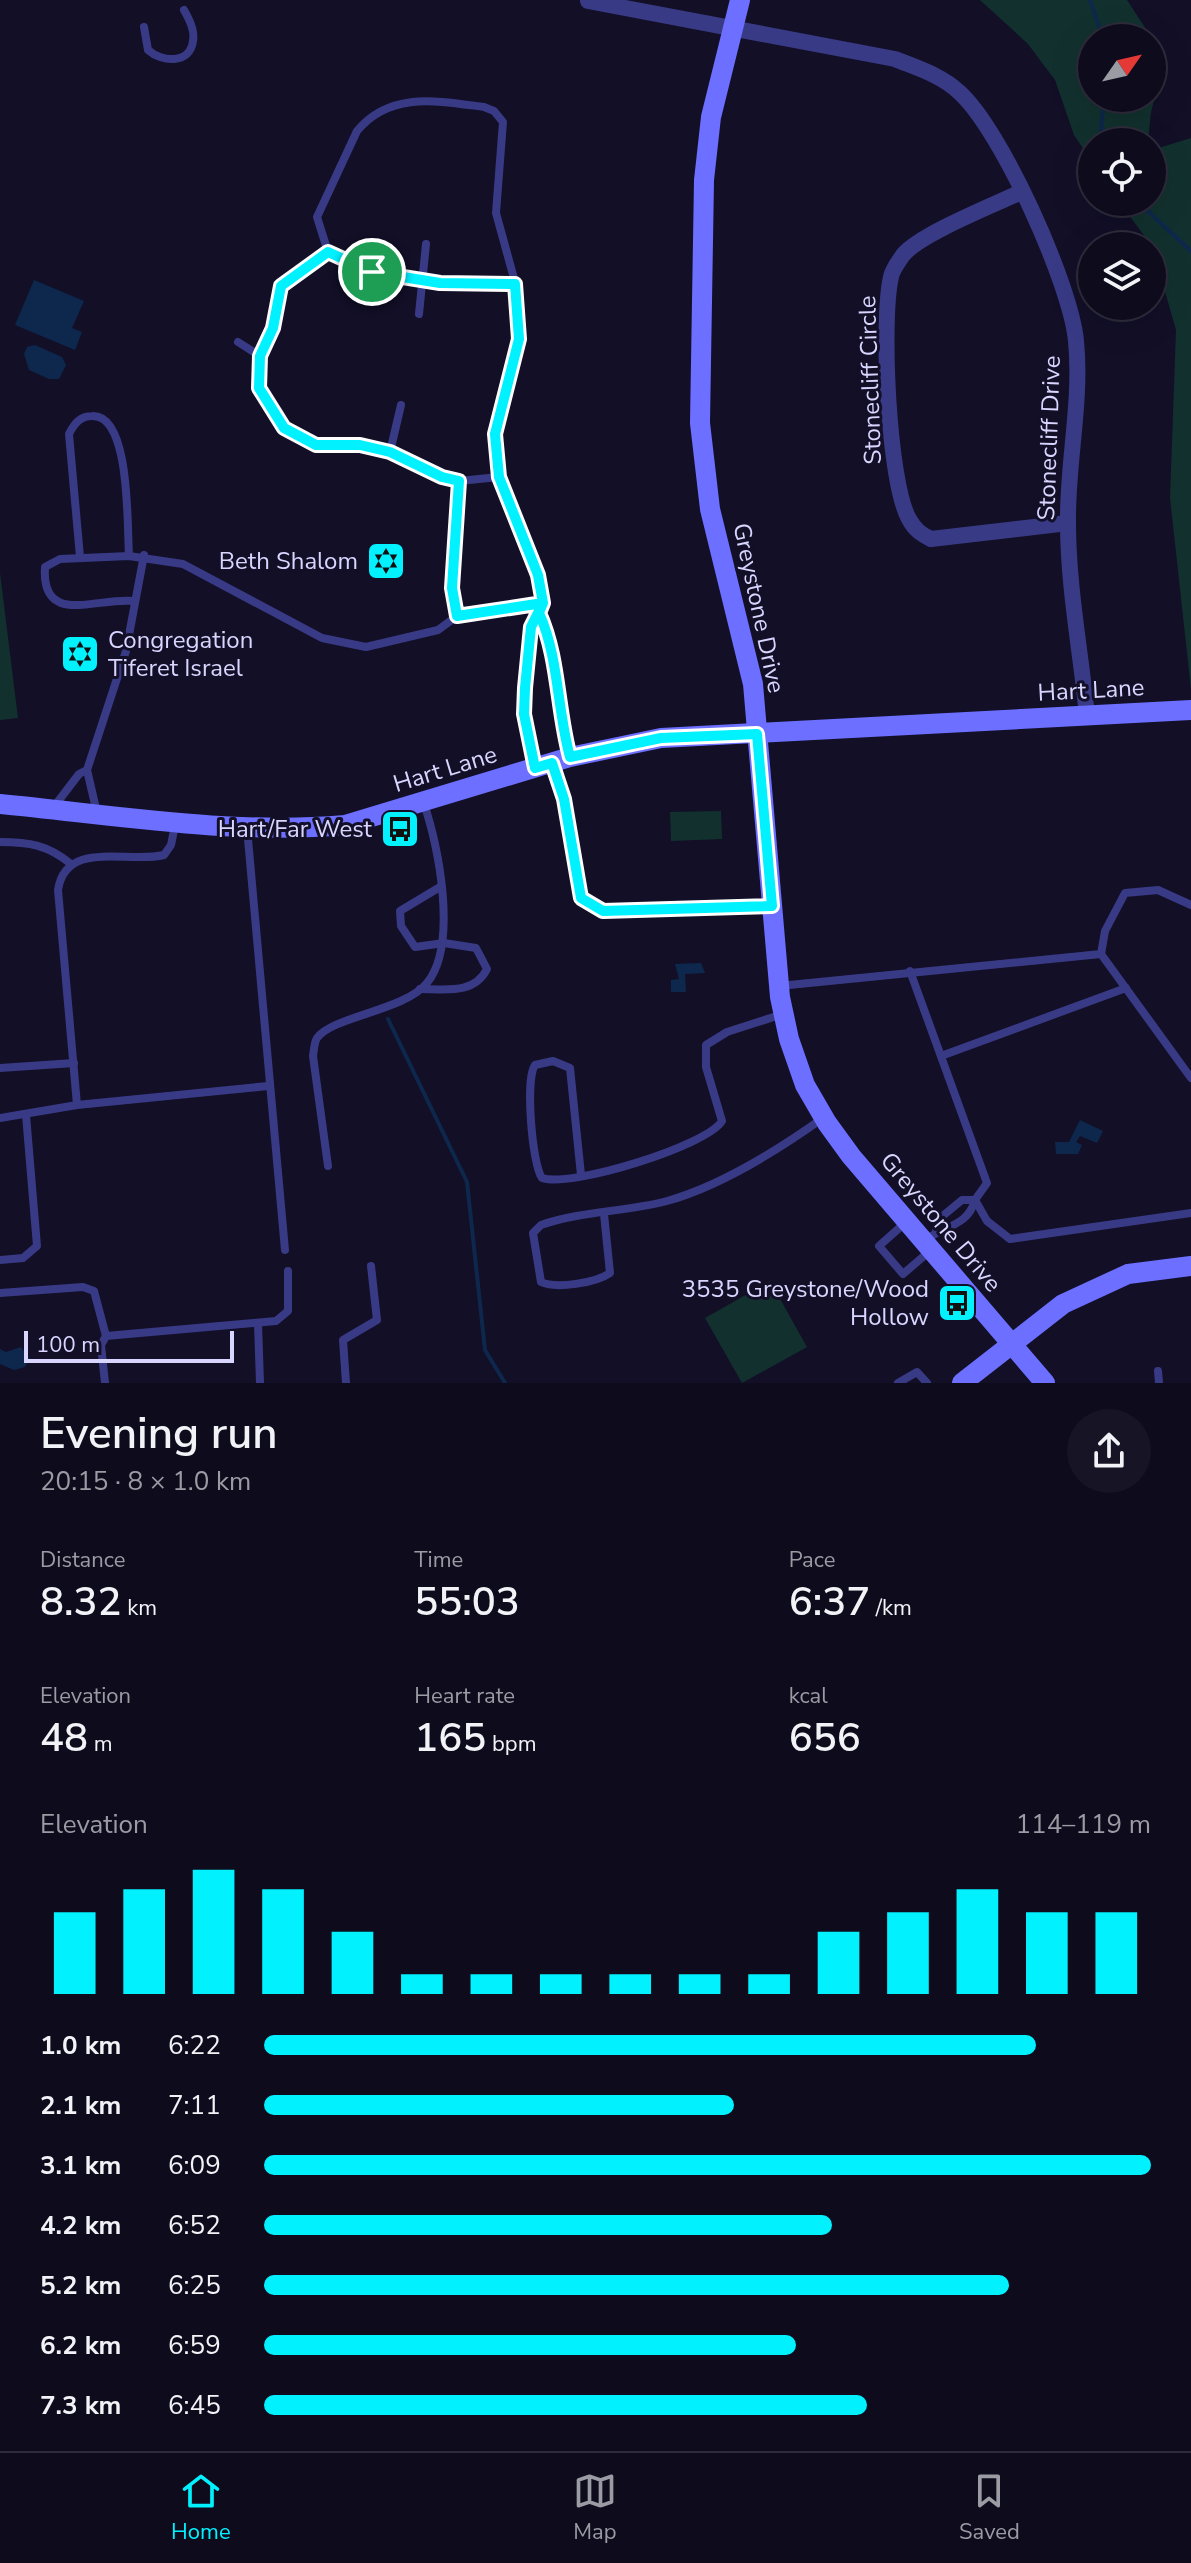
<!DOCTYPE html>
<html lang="en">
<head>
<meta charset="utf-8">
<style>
  body { margin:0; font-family:"Nunito Sans",sans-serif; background:#171426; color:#f1f3f6; height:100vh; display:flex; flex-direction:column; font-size:30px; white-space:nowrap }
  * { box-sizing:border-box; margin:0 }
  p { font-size:26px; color:#9b9ba4 }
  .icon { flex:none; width:44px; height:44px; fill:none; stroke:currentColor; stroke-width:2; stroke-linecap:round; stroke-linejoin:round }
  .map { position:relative; height:1383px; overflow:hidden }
  .details { display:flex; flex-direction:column; background:#0e0b1d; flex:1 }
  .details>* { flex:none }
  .needle { width:52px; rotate:56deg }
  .buttons { position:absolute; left:1078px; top:24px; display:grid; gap:16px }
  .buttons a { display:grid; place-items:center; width:88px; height:88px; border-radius:50%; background:#0e0b1d; box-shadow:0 8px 32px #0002,0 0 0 2px #2e2b3b; font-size:40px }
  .scale { position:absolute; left:24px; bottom:20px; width:210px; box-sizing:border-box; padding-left:8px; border:4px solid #d8d5ff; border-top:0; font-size:22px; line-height:28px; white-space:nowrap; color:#d8d5ff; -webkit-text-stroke:6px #120f27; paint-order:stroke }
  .pin { position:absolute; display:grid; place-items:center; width:68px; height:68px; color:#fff; margin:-34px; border:4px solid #fff; border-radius:50%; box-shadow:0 2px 8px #0007 }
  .round { display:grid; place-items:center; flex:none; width:84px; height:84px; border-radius:42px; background:#171426 }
  .overview { display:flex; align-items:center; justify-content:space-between; height:136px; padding:0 40px }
  h1 { font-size:44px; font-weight:600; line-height:60px }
  .figures { display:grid; grid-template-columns:repeat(3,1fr); gap:12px; height:136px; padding:8px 40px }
  .figures div { display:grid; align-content:center }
  .figures b { font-size:40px; font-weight:600 }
  .figures small { font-size:22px; font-weight:400 }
  .figures p { font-size:22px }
  .chart { height:224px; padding:16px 40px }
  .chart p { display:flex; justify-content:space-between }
  .chart svg { width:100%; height:144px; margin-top:8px; stroke:#01f1ff; stroke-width:6 }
  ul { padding:0 40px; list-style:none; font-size:26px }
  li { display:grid; grid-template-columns:128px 96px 1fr; align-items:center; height:60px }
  li i { height:20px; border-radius:10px; background:#01f1ff }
  .tab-bar { display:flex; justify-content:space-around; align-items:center; height:112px; border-top:2px solid #2e2b3b; background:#0e0b1d; font-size:22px; color:#9b9ba4 }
  .tab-bar a { display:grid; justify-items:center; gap:4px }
  .tab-bar .active { color:#01f1ff }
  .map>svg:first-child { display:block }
  .green { fill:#12312e }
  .water { fill:#0d284c }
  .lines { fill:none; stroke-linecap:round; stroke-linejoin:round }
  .stream { stroke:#0d284c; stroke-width:4 }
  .lane { stroke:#393a86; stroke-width:8 }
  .street { stroke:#393a86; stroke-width:16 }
  .secondary { stroke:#6c6fff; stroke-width:20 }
  .route-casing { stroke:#fff; stroke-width:16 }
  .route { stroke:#01f1ff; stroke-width:10 }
  .labels { text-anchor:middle; stroke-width:6; stroke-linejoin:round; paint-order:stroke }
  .street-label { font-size:24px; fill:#d8d5ff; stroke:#120f27 }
  .poi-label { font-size:24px; fill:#d8d5ff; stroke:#120f27; text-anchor:end }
</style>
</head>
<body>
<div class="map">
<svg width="1191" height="1383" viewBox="0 0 1191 1383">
  <rect width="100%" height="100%" fill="#120f27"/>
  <!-- green -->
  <g class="green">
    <polygon points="980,0 1127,0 1152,38 1092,38 1092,98 1152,98 1152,39 1165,59 1151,112 1148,142 1092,142 1092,162 1074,135 1055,80 1028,44"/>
    <polygon points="1191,138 1191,689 1170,498 1176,330 1152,246 1119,202 1152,202 1152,150"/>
    <polygon points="0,573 18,718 0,720"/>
    <polygon points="721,811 722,839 671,841 670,812"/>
    <polygon points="770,1281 807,1347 742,1383 705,1318"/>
  </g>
  <!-- water -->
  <g class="water">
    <polygon points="34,280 84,301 72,328 82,332 75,350 15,325"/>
    <polygon points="35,345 62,357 66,365 59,379 49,379 29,370 24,354 27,347"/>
    <polygon points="701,963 705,973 685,974 686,992 671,992 671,980 679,979 675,964"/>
    <polygon points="1080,1120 1103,1131 1097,1143 1080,1136 1076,1142 1082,1145 1078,1154 1056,1154 1055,1142 1069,1142"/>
    <polygon points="21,1347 30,1359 25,1367 14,1370 0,1364 0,1349 6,1352"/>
  </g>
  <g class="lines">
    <!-- stream -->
    <g class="stream">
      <polyline points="1090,0 1103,38"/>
      <polyline points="1104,98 1101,130 1106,142"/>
      <polyline points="1138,202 1191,251"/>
      <polyline points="388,1019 467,1182 485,1350 505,1383"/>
    </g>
    <!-- lane -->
    <g class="lane">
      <path d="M144,27L148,50C161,62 190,65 193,41C195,30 189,19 184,10"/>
      <polyline points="328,252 372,272 440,283 515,284"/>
      <polyline points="419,314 426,244"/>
      <polyline points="238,342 260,356"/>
      <polyline points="390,452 401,405"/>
      <polyline points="459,481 499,477"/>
      <path d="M80,557L69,434C74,424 80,416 92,416C131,414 127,527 129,556"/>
      <path d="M134,601C97,597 41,627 45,567L60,559L129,556L183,564L322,638L366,647L438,630L457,616"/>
      <path d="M539,613C558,657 557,709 569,756"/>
      <polyline points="552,764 564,799 581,898 603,911 770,906"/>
      <path d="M535,767L524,714L525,688L531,627L543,603L538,575L499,477L495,434L519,339L518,293L496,213L503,122L494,111L484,107C438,101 390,91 357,131L317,217L328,252L281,286C279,299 277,315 273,328C266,348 255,364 259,387C261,396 268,407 273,414C300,455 345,439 385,451C411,458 433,475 459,481L452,588L457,616L543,603"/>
      <polyline points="53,808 79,774 87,770"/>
      <polyline points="97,813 87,770 126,651 144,555"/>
      <polyline points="247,828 285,1250"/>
      <path d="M0,842C29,842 48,845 71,864"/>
      <polyline points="1101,954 1191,1078"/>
      <polyline points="910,971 987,1183 975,1200 987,1221 1010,1239 1191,1213"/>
      <polyline points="779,986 1101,954 1105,931 1125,893 1158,890 1191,905"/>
      <path d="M420,989C445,989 474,995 487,969L476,948L444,943L415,947L401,926L400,911L440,887"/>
      <polyline points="941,1056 1126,988"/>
      <polyline points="0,1068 74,1063"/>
      <path d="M77,1105L58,890C66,839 128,864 164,855L171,845L175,825"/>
      <polyline points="0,1118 77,1105 268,1086"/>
      <path d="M328,1166L313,1056C314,1050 314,1043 317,1038C333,1016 404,1011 427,983C458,945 439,847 424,804"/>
      <path d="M581,1175L570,1068L553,1061L535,1065C525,1079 532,1164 542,1178C570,1188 707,1146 722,1121L706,1067V1045L727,1032L783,1014"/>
      <path d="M604,1214L610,1273C596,1283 556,1289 541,1282L533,1233L541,1225C580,1211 626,1212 667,1201C721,1186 778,1150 823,1118"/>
      <polyline points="906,1222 879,1246 903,1274 931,1250"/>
      <path d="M924,1241C942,1226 968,1227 975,1200H962L939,1219L936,1231"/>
      <polyline points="0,1260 23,1258 37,1246 26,1115"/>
      <polyline points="0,1293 83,1287 94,1291 106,1336"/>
      <polyline points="258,1324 260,1383"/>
      <polyline points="1158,1371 1159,1383"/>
      <polyline points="105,1383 101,1345 106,1336 276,1321 288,1311 288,1271"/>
      <polyline points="346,1383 343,1340 377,1320 371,1266"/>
      <polyline points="898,1383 917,1372 927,1383"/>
    </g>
    <!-- street -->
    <g class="street">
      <path d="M588,1L895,59C917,68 941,75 959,92C1001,129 1071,285 1076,341C1082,403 1067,462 1068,523C1068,587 1081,653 1087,716"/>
      <path d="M1021,192C994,205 920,234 903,255C899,261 892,270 891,277C881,319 888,482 909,519C915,530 921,534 931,539L1068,523"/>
    </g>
    <!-- secondary -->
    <g class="secondary">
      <polyline points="740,0 711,117 704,180 700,423 710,509 753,684 780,997 789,1039 805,1085 827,1123 851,1156 1045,1383"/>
      <path d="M0,804C114,815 230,835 345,825L570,757L661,738L1191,710"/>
      <polyline points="962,1383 1063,1304 1128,1274 1191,1266"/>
    </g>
  </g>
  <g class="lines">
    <!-- route casing -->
    <g class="route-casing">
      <path id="route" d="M372,272L440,283L515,284L519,339L495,434L499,477L538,575L543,603L531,627L525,688L524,714L535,768L552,763L564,799L581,898L603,911L772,906L757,734L661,738L570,757C557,710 559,657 539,613L543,603L457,616L452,588L459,481L442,477L390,452L360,445H316L284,428L259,388L260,356L273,328L281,286L328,252L372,272"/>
    </g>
    <!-- route -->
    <use href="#route" class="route"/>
  </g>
  <!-- icons -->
  <defs>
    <g id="synagogue-square" transform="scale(2)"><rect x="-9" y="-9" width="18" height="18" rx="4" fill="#01f1ff" stroke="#120f27"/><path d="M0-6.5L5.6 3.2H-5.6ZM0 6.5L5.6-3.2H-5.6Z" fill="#111"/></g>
    <g id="bus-square" transform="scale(2)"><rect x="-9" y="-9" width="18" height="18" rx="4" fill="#01f1ff" stroke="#120f27"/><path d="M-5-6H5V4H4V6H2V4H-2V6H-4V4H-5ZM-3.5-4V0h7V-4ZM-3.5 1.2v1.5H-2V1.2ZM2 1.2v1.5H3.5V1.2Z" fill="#111"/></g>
  </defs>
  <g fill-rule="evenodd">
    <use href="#synagogue-square" x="386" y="561"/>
    <use href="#synagogue-square" x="80" y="654"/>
    <use href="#bus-square" x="400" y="829"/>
    <use href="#bus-square" x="957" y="1303"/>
  </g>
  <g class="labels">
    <!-- street labels -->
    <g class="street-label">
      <text transform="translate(870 380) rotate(-92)" y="8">Stonecliff Circle</text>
      <text transform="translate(1049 438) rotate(-88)" y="8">Stonecliff Drive</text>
      <text transform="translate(759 608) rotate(78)" y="8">Greystone Drive</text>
      <text transform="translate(1091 690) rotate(-3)" y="8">Hart Lane</text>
      <text transform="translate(445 769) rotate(-17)" y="8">Hart Lane</text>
      <text transform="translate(941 1222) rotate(50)" y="8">Greystone Drive</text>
    </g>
    <!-- poi labels -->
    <g class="poi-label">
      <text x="358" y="569">Beth Shalom</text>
      <text x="108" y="648" text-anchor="start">Congregation<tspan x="108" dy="28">Tiferet Israel</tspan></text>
      <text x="372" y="837">Hart/Far West</text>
      <text x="929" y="1297">3535 Greystone/Wood<tspan x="929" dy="28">Hollow</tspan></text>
    </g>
  </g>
</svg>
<div class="buttons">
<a><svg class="needle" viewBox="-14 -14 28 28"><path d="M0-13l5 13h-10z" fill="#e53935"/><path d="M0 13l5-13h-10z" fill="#9b9ba4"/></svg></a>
<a><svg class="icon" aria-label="locate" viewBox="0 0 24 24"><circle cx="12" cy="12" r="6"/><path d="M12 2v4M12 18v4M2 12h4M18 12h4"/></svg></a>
<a><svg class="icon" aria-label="layers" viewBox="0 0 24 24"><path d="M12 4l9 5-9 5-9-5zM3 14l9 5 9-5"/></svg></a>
</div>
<div class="scale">100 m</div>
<div class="pin" style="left:372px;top:272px;background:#1e9e55"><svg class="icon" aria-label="arrive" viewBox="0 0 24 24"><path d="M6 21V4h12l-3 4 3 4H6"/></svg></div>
</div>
<section class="details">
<div class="overview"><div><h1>Evening run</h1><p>20:15 · 8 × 1.0 km</p></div><a class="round"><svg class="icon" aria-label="share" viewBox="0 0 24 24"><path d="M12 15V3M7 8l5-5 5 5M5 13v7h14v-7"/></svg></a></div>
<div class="figures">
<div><p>Distance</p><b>8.32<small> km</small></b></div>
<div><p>Time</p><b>55:03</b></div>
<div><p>Pace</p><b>6:37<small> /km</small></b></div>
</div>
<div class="figures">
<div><p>Elevation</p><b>48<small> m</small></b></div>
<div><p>Heart rate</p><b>165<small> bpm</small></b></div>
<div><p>kcal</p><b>656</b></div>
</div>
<div class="chart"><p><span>Elevation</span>114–119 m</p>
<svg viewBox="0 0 160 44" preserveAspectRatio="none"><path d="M5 44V19M15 44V12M25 44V6M35 44V12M45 44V25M55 44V38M65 44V38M75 44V38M85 44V38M95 44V38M105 44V38M115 44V25M125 44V19M135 44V12M145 44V19M155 44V19"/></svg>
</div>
<ul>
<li><b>1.0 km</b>6:22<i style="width:87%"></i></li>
<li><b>2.1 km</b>7:11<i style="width:53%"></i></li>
<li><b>3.1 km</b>6:09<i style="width:100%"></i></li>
<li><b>4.2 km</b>6:52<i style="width:64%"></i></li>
<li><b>5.2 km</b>6:25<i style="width:84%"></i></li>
<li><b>6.2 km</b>6:59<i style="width:60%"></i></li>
<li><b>7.3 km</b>6:45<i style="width:68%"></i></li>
</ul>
</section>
<nav class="tab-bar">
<a class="active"><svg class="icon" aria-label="home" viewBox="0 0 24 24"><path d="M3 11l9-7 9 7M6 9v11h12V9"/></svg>Home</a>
<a><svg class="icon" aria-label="map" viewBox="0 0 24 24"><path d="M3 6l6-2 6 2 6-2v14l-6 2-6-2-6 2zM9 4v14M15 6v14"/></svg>Map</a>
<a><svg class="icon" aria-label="saved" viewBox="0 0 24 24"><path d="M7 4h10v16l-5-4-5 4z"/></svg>Saved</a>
</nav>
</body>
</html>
